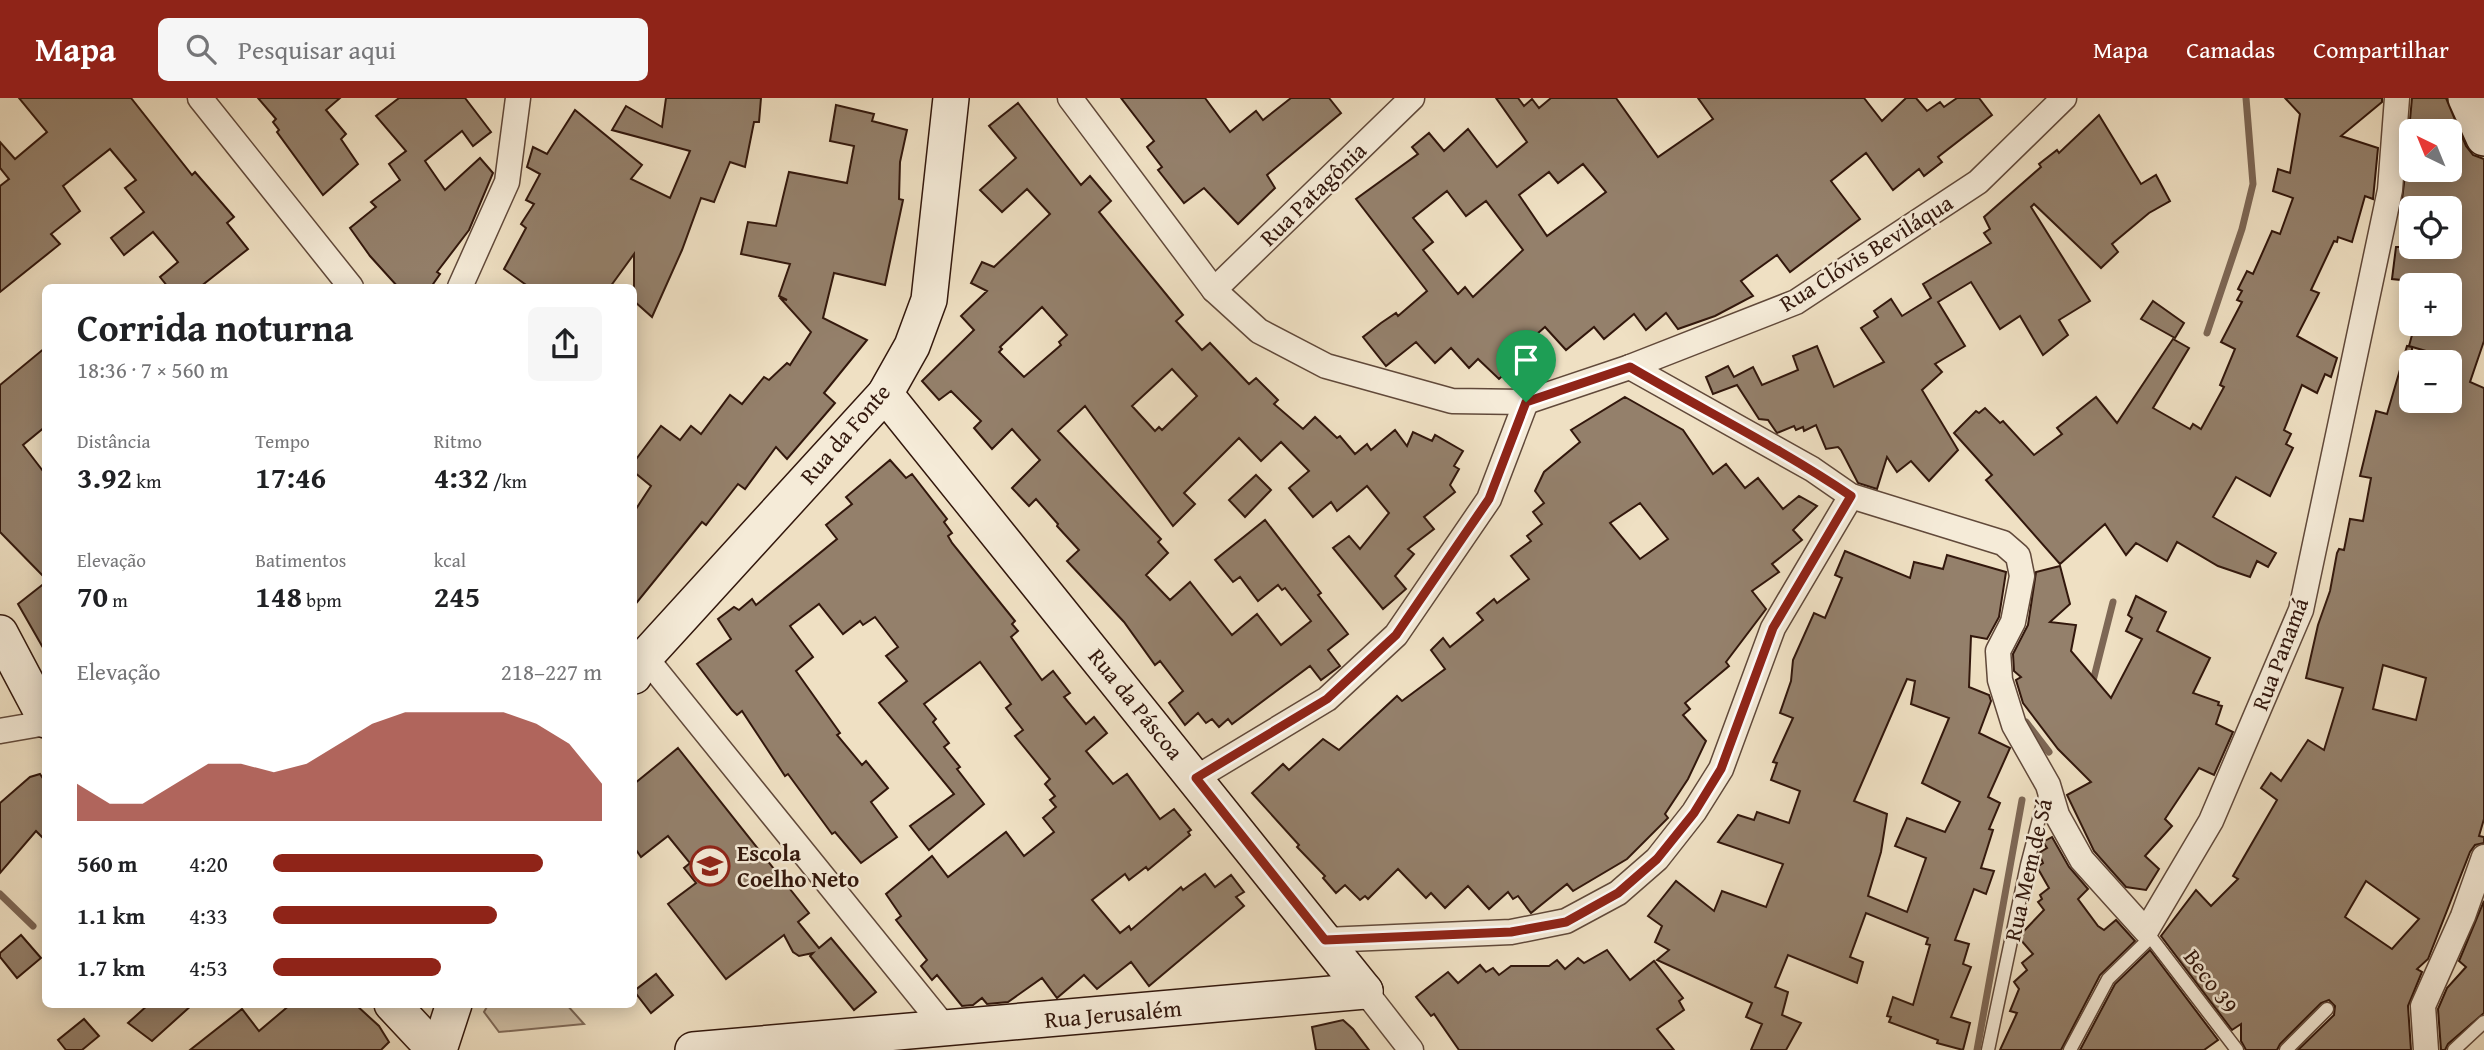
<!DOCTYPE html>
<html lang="pt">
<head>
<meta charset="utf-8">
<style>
  body { margin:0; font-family:"Gentium Book Plus",serif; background:#f6f6f6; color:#202124; height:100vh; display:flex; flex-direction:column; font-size:26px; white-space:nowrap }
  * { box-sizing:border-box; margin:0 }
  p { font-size:23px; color:#757577 }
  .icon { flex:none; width:38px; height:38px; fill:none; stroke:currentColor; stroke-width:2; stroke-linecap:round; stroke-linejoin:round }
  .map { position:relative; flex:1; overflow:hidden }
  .sheet { position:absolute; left:42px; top:186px; width:595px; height:724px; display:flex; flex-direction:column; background:#fff; border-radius:10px; box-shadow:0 4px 18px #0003 }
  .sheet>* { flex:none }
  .needle { width:46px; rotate:317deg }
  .tools { position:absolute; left:2399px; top:21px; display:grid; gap:14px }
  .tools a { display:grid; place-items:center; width:63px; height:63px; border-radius:10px; background:#fff; box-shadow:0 4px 18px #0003; font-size:35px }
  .pin { position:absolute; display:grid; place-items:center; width:60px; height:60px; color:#fff; margin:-72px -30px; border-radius:50% 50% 50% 0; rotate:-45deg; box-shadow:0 0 7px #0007 }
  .pin .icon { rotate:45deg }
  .round { display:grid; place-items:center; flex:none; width:74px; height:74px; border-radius:10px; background:#f6f6f6 }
  .head { display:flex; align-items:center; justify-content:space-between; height:119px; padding:0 35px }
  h1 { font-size:38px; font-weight:800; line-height:52px }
  .figures { display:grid; grid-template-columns:repeat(3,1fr); gap:10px; height:119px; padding:7px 35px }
  .figures div { display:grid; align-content:center }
  .figures b { font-size:30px; font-weight:800 }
  .figures small { font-size:19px; font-weight:400 }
  .figures p { font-size:19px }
  .chart { height:196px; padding:14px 35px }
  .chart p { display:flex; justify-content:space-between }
  .chart svg { width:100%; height:126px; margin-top:7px; fill:#8f2418; opacity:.7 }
  ul { padding:0 35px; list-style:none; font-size:23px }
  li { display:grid; grid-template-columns:112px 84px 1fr; align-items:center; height:52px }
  li i { height:18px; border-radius:9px; background:#8f2418 }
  header { display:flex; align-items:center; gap:42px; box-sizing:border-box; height:98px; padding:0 35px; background:#8f2418; color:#fff }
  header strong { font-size:33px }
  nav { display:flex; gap:38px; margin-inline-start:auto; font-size:24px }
  .search { width:490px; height:63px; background:#f6f6f6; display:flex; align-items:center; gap:18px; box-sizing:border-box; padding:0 24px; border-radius:10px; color:#757577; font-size:26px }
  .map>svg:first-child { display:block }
  .green { fill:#cfbea4; stroke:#806a58; stroke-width:2 }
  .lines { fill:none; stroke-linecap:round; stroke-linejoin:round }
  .stream { stroke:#7d6755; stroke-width:7 }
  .building { fill:#94806b; stroke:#32170c; stroke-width:2; fill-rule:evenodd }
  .lane-casing { stroke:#61493a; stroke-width:15 }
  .street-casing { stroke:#61493a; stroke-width:27 }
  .secondary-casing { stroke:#32170c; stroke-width:38 }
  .lane { stroke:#f5ebd8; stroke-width:12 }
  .street { stroke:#f5ebd8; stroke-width:24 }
  .secondary { stroke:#f5ebd8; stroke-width:35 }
  .route-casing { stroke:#fff; stroke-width:14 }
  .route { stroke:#8f2418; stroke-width:9 }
  .labels { text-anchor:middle; stroke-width:5; stroke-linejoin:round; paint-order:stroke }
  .street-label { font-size:23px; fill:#32170c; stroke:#f5ebd8 }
  .poi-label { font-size:23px; font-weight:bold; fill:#32170c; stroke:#f5ebd8; text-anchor:start }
</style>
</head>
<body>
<header>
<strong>Mapa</strong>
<div class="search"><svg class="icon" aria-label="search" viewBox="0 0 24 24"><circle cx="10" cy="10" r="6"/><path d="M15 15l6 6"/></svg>Pesquisar aqui</div>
<nav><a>Mapa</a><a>Camadas</a><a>Compartilhar</a></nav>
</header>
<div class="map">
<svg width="2484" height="952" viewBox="0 0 2484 952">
  <rect width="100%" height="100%" fill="#efe0c3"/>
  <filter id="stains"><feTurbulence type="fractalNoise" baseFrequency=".00286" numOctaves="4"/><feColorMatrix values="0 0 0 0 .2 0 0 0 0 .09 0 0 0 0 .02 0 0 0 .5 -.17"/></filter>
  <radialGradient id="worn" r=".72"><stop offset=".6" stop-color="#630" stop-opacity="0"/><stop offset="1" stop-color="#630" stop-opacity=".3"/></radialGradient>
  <!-- green -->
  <polygon class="green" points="488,907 567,907 584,926 499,934 484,914"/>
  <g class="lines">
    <!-- stream -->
    <g class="stream">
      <polyline points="2207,235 2242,131 2253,86 2246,0"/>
      <polyline points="2092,587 2113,504"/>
      <polyline points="2026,624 2049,654"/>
      <polyline points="0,796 33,828"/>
      <polyline points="1977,952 2022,702"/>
    </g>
  </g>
  <!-- building -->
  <g class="building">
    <polygon points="19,0 131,0 192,77 195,74 234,119 227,125 248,151 200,189 168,189 160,179 178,164 153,134 124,157 111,140 144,114 125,90 136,82 110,51 63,88 80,113 51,136 60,146 0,194 0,88 9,81 0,70 0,44 15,61 47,34"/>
    <polygon points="258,0 340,0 326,12 346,36 341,41 358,66 323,97 277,34 279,32 273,24 276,21"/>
    <polygon points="399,0 465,0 491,34 473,48 462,33 425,63 445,92 480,60 493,75 469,132 437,174 440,176 431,189 398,189 370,158 350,130 376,109 371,104 400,82 389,66 406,53 376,18"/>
    <polygon points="666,0 761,0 759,24 754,24 745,69 730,64 714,104 701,100 682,152 652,219 634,203 634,156 610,189 529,189 504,171 526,130 521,126 534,106 526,102 540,76 527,69 533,49 547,56 575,12 642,67 631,81 670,100 690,53 612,32 626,8 662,29"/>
    <polygon points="1121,0 1205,0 1230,34 1256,13 1263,22 1291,0 1329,0 1341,15 1267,77 1275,90 1238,126 1204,90 1184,105 1158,72 1162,69 1149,52 1147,49 1154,43"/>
    <path d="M1496,0H1518L1524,8L1532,1L1539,10L1551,0H1616L1658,59L1713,21L1698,0H1864L1882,23L1906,0H1916L1927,13L1940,4L1944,9L1957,0H1979L1992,17L1938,59L1942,64L1924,78L1919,71L1893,92L1866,55L1831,83L1860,121L1790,174L1777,157L1741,183L1753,198L1715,218L1678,231L1666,215L1646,232L1634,216L1604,241L1594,229L1566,252L1545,229L1515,255L1520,262L1499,281L1478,261L1469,270L1451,250L1435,265L1416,244L1386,268L1363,239L1381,225L1396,215L1398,218L1427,193L1356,101L1418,56L1412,49L1429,35L1444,53L1468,31L1497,69L1527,44ZM1583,66L1606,94L1547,138L1519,97L1549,74L1558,85ZM1447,93L1466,118L1486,103L1523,152L1473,199L1465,189L1458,196L1423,152L1433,144L1413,120Z"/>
    <polygon points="2285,0 2382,0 2382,4 2341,38 2378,50 2373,101 2365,98 2352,144 2338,139 2337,144 2334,143 2311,192 2319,195 2297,238 2337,260 2331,279 2325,276 2317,295 2302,287 2284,332 2291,336 2286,346 2293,350 2270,398 2236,379 2213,419 2276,455 2268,469 2257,463 2250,479 2218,468 2177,444 2167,463 2136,445 2126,457 2105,426 2060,466 1986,382 1992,377 1954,335 1976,313 1979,315 1985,310 2000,325 2003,323 2034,357 2062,336 2057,330 2096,299 2117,325 2173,241 2189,250 2153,310 2190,331 2193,326 2201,331 2224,289 2220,287 2235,251 2221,244 2242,204 2237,202 2242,193 2238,191 2247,173 2253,176 2272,133 2280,136 2293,100 2273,93 2278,71 2290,75 2300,16"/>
    <path d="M2412,0H2446L2466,48L2473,57L2484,61V243L2470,284L2484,290V721L2479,738L2484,739V745L2475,747L2470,754L2428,861L2417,871L2422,874L2408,908L2411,952H2298L2334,917L2335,908L2329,902L2321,905L2280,946L2277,952H2246L2241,943V926L2232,932L2161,838L2196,792L2211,808L2238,781L2233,778L2277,702L2261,690L2271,675L2281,683L2308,642L2324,652L2343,590L2306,580L2318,527L2330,493L2337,455L2339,451L2344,452L2350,421L2363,423L2371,380L2360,378L2376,313L2387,316L2407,248L2412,249V303H2450V260L2409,248L2415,226H2450V187L2392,181L2396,149H2450V110H2401L2407,60L2412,61V72H2450V33H2409ZM2383,567L2426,580L2416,622L2373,611ZM2366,783L2419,821L2392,851L2345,819Z"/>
    <path d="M1018,5L1081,87L1090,78L1111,103L1099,114L1183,217L1176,223L1202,252L1210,245L1249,286L1256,280L1278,302L1274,306L1303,331L1315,319L1337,340L1340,338L1355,356L1367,346L1371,352L1395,332L1407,348L1413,334L1432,343L1435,337L1463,353L1454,368L1459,371L1450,387L1455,394L1424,419L1434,431L1408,451L1414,456L1395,478L1406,491L1383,511L1333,450L1349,438L1360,451L1389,415L1367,388L1337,413L1331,404L1313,419L1289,390L1309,373L1281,344L1261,363L1239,340L1184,395L1195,406L1173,428L1085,308L1058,333L1161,441L1158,444L1168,455L1146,477L1170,502L1190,484L1232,537L1257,516L1281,547L1311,523L1285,490L1282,492L1278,487L1258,503L1240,479L1233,484L1215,462L1265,422L1321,495L1318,497L1348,536L1328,552L1340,568L1321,582L1310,568L1232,626L1228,621L1219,629L1212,621L1206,625L1198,615L1185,627L1169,605L1183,593L1160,563L1155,567L1124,524L1067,463L1079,452L1057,428L1058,426L1036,401L1029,408L1012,390L1040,362L1012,331L992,351L974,330L981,323L951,293L939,302L922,283L974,232L961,218L987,193L971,185L982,164L994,169L1050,116L1027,91L1002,114L980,92L1016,60L989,28ZM1042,209L1067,237L1059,244L1061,247L1024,279L999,254L1002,251L1000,249ZM1172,271L1197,298L1162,332L1159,329L1155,333L1132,308Z"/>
    <polygon points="836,7 874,16 872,23 907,32 900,64 899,101 903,102 885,187 834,175 823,220 867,242 824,295 835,305 787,361 776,349 745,391 738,386 706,427 702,424 634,508 634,414 651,388 634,374 634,364 661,328 680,342 691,328 701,336 730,297 742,306 764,279 769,282 787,265 790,267 811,234 781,201 787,202 779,198 790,166 741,156 748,124 776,128 789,74 847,85 854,48 830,43"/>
    <polygon points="2099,17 2141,86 2156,77 2170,103 2149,115 2112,146 2118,154 2101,170 2034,106 2031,109 2090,203 2059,222 2068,237 2043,257 2020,218 2000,231 1971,184 1938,204 1965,248 1935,266 1942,274 1922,292 1958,352 1929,383 1911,363 1897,374 1887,359 1877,391 1858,385 1841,352 1838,349 1826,351 1816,327 1804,333 1803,329 1796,332 1794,328 1777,335 1768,322 1759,321 1737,287 1713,296 1706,279 1728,268 1734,279 1753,269 1762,287 1798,272 1793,258 1817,248 1834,289 1884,264 1861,230 1878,219 1874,213 1891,201 1902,218 1931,200 1923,186 1991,145 1984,135 1990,131 1984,119 2041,69 2039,66 2057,52 2059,55"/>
    <polygon points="2153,203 2184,225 2175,240 2141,221"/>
    <polygon points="46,249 46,328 23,347 46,377 46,481 0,434 0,287"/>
    <path d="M1625,299L1683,332L1713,376L1726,366L1745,390L1758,380L1783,411L1799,398L1817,408L1793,432L1802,442L1772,466L1779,474L1752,493L1766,511L1726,564L1729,568L1685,605L1690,611L1683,617L1706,643L1688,681L1665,716L1668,720L1627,761L1573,793L1567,786L1531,815L1518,798L1513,801L1508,794L1489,811L1468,788L1445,810L1431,795L1426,800L1398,771L1368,801L1365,798L1360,802L1345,787L1336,795L1323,780L1325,778L1297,749L1299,747L1252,695L1283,666L1289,672L1323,641L1339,652L1397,598L1402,603L1445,571L1431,552L1443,540L1450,549L1483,522L1477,515L1494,501L1497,505L1529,481L1511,458L1531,443L1527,438L1542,426L1533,414L1544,405L1535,393L1544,374L1580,344L1571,332ZM1640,405L1668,441L1640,461L1610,425Z"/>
    <polygon points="890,362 906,380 912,376 947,421 944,424 952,435 948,438 952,445 1015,523 1012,526 1018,533 1011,539 1042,582 1053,573 1070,595 1064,599 1086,626 1094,619 1107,635 1086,653 1113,686 1127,676 1160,721 1174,711 1191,732 1188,734 1190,737 1148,772 1146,769 1129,782 1125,776 1092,802 1120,835 1129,828 1131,832 1181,789 1183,792 1205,776 1215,789 1231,777 1244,794 1236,799 1244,808 1149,888 1131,864 1097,891 1084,877 1057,900 1042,880 1008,904 987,906 982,900 973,907 962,908 937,877 932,882 921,868 927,862 896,822 901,818 886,796 932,758 948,779 1006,734 1024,758 1054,734 1043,720 1056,709 1050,702 1055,698 1045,686 1050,681 1015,638 1023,632 1006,610 1011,606 980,564 924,606 936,621 933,624 949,645 944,649 960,669 957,671 984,706 929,752 910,728 954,696 879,605 907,583 886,558 898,549 875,519 863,527 860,523 843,536 819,506 790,528 813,559 796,573 840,635 837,637 862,667 866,663 888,690 871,704 897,739 861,765 835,734 832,736 788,676 785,678 742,613 737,617 732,612 697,566 731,541 718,521 734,509 739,512 752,501 756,507 837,441 826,427 852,406 846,399"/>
    <polygon points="1256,377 1271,392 1245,419 1229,402"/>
    <path d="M1845,453L1910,480L1914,464L1943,471L1947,457L2006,474L1999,519L1987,541L1971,538L1969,589L1989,597L1991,603L1979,635L2010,650L1988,699L2000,705L1989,731L1993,732L1981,770L1994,773L1986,796L1974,791L1955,842L1969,846L1963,866L1971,869L1951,919L1970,925L1963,952L1937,945L1938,942L1889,924L1891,919L1887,918L1893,899L1913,907L1930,847L1926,846L1928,840L1866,815L1850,859L1863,864L1857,885L1788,857L1775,889L1788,894L1782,917L1801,925L1786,952H1751L1762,926L1746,919L1752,905L1657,862L1669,852L1655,844L1662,828L1648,818L1676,783L1714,813L1722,793L1766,809L1783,766L1718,744L1738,717L1754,722L1757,714L1789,725L1800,693L1771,682L1777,665L1773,664L1793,620L1780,615L1791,583L1793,562L1814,515L1825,520L1842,480L1835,477ZM1907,581L1915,583L1911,606L1949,620L1922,685L1960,704L1945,734L1907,720L1895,748L1926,760L1907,814L1868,798L1881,754L1887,716L1854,703Z"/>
    <polygon points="2060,468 2070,506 2050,524 2076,527 2071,553 2111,600 2142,541 2126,533 2132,520 2128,517 2136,498 2166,514 2157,533 2210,560 2193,595 2219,604 2218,607 2222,608 2216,626 2233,634 2214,677 2199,670 2165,721 2172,728 2145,758 2159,771 2146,792 2126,789 2094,753 2067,697 2091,684 2058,651 2023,605 2016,582 2021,579 2014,573 2013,556 2028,527 2036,474"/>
    <polygon points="46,484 46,555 18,506"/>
    <polygon points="678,650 809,815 798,824 819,850 831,840 876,894 854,912 810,858 813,855 799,858 793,854 784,837 726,881 668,806 696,785 684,770 690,765 668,738 641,759 634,749 634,686"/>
    <polygon points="40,676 46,685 46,743 36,733 0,775 0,705 30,679"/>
    <polygon points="2052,739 2069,769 2088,791 2078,801 2098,828 2104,832 2116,822 2135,843 2100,877 2061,952 2000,952 2017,915 2010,913 2019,891 2014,884 2027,872 2022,865 2033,856 2020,841 2022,835 2044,812 2038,804 2042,801 2040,797 2049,790 2037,769 2043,765 2039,755 2047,750 2043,744"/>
    <polygon points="2484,803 2484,915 2448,946 2445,952 2441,952 2438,911 2447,890 2466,869 2459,863"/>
    <polygon points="21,837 41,860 17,880 0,859 0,855"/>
    <polygon points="1607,852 1630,882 1654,863 1683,900 1679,903 1684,912 1657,931 1674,952 1459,952 1434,916 1431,918 1416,899 1448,874 1458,885 1480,867 1486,874 1493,870 1499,877 1511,868 1549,868 1557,862 1565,871 1578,860 1584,865"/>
    <polygon points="2150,852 2218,942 2204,952 2080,952 2115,886"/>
    <polygon points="656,876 673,897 651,915 634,893"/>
    <polygon points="149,906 193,906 152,943 128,925"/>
    <polygon points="291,906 355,906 379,928 389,944 381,952 190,952 242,911 259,933"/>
    <polygon points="84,921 99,938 82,952 66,952 58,942"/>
    <polygon points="1343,922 1353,931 1369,952 1316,952 1312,929"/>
  </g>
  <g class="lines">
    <!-- lane casing -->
    <g class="lane-casing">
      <g id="lane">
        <polyline points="2146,833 2237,952"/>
        <polyline points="1988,952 2027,767 2046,694"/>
        <polyline points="2070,952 2108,881 2151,839"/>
        <polyline points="2286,952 2327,911"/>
        <polyline points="2454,952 2484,924"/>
      </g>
    </g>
    <!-- street casing -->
    <g class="street-casing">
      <g id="street">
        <polyline points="200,0 351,189"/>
        <polyline points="1070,0 1214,192 1259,233 1326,268 1452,303 1526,304 1630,269 1796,204 1978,84 2064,0"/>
        <polyline points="460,189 507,84 518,0"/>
        <polyline points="1214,192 1412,0"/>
        <polyline points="1630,269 1812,371 1851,398 2003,445 2018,458 2022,478 2013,524 1998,553 2000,582 2014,627 2048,687 2057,717 2082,762 2146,833 2211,723 2301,512 2390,92 2397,0"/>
        <polyline points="645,559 947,932"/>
        <polyline points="0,633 46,625"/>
        <polyline points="1196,680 1327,601 1396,537 1489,401 1526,304"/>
        <polyline points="1325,842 1511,834 1566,823 1618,795 1657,761 1694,714 1721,671 1773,530 1851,398"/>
        <polyline points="1365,893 1411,952"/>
        <polyline points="2426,952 2423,908 2463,818 2484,759"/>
      </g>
    </g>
    <!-- secondary casing -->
    <g class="secondary-casing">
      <g id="secondary">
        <polyline points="2466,0 2484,40"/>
        <polyline points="885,296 1365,893"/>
        <polyline points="0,535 46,622"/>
        <polyline points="634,578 645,559 885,296 912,248 929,202 951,0"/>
        <polyline points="392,906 435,952"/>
        <polyline points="439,952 454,906"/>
        <polyline points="693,952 1365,893"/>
      </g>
    </g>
    <!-- lane -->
    <use href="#lane" class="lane"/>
    <!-- street -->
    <use href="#street" class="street"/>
    <!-- secondary -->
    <use href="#secondary" class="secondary"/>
  </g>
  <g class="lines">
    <!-- route casing -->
    <g class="route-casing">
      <path id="route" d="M1630,269C1703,312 1780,350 1851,398L1773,530L1721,671L1694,715L1657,761L1618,795L1566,824L1511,834L1325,842L1196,680L1327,601L1396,537L1489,401L1526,304Z"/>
    </g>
    <!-- route -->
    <use href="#route" class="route"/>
  </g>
  <!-- icons -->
  <defs>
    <g id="school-ring" transform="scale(2.0125)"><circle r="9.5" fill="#f5ebd8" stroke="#8f2418" stroke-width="1.5"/><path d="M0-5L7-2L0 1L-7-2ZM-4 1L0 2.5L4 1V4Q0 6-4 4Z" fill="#8f2418"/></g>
  </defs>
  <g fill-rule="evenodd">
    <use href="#school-ring" x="710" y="768"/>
  </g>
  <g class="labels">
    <!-- street labels -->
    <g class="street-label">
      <text transform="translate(1313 96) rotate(-44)" y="8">Rua Patagônia</text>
      <text transform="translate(1866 155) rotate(-32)" y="8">Rua Clóvis Beviláqua</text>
      <text transform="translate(845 336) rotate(-49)" y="8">Rua da Fonte</text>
      <text transform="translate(2280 556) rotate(-69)" y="8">Rua Panamá</text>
      <text transform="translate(1136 606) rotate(51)" y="8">Rua da Páscoa</text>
      <text transform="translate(2028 772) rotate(-77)" y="8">Rua Mem de Sá</text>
      <text transform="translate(2211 883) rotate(53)" y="8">Beco 39</text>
      <text transform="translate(1113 916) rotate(-5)" y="8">Rua Jerusalém</text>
    </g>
    <!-- poi labels -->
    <g class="poi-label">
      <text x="737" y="763">Escola<tspan x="737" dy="26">Coelho Neto</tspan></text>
    </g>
  </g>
  <rect width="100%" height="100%" filter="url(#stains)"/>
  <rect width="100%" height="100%" fill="url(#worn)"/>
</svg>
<div class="tools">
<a><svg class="needle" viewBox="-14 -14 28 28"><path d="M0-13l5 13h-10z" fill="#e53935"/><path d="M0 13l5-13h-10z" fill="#757577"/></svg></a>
<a><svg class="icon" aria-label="locate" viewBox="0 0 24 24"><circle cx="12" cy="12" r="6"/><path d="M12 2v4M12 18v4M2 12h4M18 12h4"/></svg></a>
<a>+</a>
<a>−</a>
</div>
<div class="pin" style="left:1526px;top:304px;background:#1e9e55"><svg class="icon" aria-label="arrive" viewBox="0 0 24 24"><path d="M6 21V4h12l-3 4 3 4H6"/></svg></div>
<section class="sheet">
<div class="head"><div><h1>Corrida noturna</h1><p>18:36 · 7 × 560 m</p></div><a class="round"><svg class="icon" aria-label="share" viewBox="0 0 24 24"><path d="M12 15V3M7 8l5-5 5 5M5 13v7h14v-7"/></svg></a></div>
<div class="figures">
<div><p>Distância</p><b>3.92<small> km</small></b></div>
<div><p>Tempo</p><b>17:46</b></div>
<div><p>Ritmo</p><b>4:32<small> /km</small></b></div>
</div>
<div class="figures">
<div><p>Elevação</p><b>70<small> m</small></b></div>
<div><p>Batimentos</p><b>148<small> bpm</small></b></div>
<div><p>kcal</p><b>245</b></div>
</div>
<div class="chart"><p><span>Elevação</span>218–227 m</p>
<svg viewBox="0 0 160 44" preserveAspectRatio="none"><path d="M0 44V31L10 38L20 38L30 31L40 24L50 24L60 27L70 24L80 17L90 10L100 6L110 6L120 6L130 6L140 10L150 17L160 31V44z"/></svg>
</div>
<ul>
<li><b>560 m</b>4:20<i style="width:82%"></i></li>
<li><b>1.1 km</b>4:33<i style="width:68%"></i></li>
<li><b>1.7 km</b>4:53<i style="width:51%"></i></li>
</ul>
</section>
</div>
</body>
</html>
